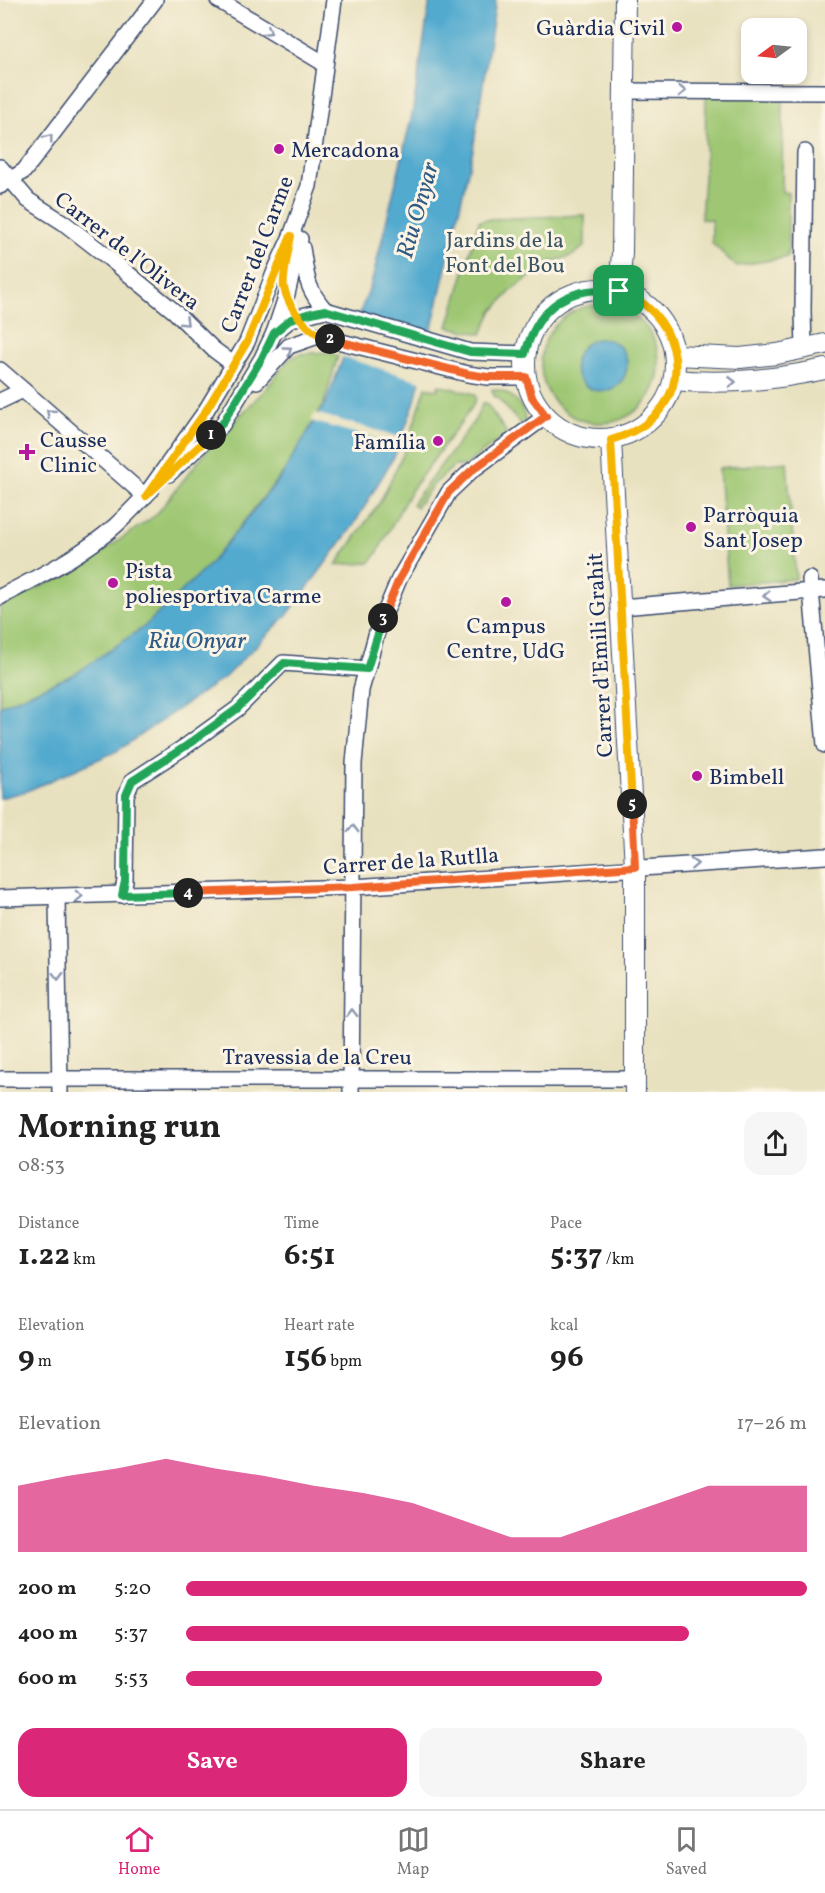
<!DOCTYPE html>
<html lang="en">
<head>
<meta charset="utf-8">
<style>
  body { margin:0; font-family:Vollkorn,serif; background:#f6f6f6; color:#222; height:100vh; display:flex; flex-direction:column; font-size:22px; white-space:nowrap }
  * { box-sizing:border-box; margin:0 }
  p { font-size:20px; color:#767676 }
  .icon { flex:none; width:33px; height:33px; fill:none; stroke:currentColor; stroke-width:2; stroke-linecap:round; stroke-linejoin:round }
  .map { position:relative; height:1092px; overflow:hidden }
  .panel { display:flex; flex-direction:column; background:#fff; flex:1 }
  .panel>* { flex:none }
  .needle { width:39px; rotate:255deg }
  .buttons { position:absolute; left:741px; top:18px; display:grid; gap:12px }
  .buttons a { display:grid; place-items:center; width:66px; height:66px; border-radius:12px; background:#fff; box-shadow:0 3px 9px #0003; font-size:30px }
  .pin { position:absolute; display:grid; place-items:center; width:51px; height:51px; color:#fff; margin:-26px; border-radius:12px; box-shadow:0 3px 9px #0006 }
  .km { position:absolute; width:30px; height:30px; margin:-15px; border-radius:50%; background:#222; color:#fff; font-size:16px; line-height:30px; text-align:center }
  .round { display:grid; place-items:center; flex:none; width:63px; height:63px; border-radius:18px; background:#f6f6f6 }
  .summary { display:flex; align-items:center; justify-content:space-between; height:102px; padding:0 18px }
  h1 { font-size:33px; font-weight:700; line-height:45px }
  .metrics { display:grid; grid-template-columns:repeat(3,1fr); gap:9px; height:102px; padding:6px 18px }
  .metrics div { display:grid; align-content:center }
  .metrics b { font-size:30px; font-weight:700 }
  .metrics small { font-size:16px; font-weight:400 }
  .metrics p { font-size:16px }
  .chart { height:168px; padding:12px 18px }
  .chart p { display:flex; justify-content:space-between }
  .chart svg { width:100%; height:108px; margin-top:6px; fill:#db2777; opacity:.7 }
  .cta { display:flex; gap:12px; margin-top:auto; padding:12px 18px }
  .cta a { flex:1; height:69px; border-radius:18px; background:#db2777; color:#fff; font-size:24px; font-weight:700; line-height:69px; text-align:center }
  .cta a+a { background:#f6f6f6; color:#222 }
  ul { padding:0 18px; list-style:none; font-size:20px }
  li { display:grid; grid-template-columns:96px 72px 1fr; align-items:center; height:45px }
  li i { height:15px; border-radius:8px; background:#db2777 }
  .dock { display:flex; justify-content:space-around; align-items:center; height:84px; border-top:2px solid #e0e0e0; background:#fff; font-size:16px; color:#767676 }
  .dock a { display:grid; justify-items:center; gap:3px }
  .dock .active { color:#db2777 }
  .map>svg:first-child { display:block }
  .green { fill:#9fc773; stroke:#5d7b68; stroke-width:1.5 }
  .water { fill:#52aacf; stroke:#366c96; stroke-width:1.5 }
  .pier { fill:#e8e1bf }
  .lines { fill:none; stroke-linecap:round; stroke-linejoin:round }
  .street-casing { stroke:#3a4a6d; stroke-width:18 }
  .secondary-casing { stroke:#3a4a6d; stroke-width:22 }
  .street { stroke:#fff; stroke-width:15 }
  .secondary { stroke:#fff; stroke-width:20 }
  .oneway { stroke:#8d97ae }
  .split-1-casing { stroke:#fff; stroke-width:12 }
  .split-2-casing { stroke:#fff; stroke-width:12 }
  .split-3-casing { stroke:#fff; stroke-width:12 }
  .split-4-casing { stroke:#fff; stroke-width:12 }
  .split-5-casing { stroke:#fff; stroke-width:12 }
  .split-6-casing { stroke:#fff; stroke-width:12 }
  .split-1 { stroke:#22a559; stroke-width:8 }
  .split-2 { stroke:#f5b400; stroke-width:8 }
  .split-3 { stroke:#f0652b; stroke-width:8 }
  .split-4 { stroke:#22a559; stroke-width:8 }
  .split-5 { stroke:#f0652b; stroke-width:8 }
  .split-6 { stroke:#f5b400; stroke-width:8 }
  .poi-dot { fill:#b5179e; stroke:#fcf5e5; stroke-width:2 }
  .labels { text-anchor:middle; stroke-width:6; stroke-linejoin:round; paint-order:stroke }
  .poi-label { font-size:22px; fill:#1b2f5e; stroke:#fcf5e5; text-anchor:start }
  .park-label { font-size:22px; fill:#3c5563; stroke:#fcf5e5 }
  .street-label { font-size:22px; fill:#1b2f5e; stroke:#fcf5e5 }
  .water-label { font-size:24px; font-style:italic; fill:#2e5a86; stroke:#fcf5e5 }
</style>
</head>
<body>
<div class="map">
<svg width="825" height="1092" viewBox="0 0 825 1092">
  <rect width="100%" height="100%" fill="#fcf5e5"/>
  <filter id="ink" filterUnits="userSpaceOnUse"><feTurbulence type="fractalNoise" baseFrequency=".0167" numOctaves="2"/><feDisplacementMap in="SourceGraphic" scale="12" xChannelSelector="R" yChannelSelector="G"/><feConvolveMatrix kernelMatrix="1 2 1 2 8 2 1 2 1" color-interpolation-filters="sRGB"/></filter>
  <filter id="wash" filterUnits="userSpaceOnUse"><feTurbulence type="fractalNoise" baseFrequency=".008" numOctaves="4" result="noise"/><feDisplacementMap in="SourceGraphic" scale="24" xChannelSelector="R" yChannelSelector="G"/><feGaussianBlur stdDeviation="1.35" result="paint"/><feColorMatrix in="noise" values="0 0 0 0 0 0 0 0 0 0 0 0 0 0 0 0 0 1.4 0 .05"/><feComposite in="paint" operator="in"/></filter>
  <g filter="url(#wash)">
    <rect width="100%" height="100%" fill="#e8e1bf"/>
    <!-- green -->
    <g class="green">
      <polygon points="706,91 783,92 782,192 788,193 788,257 736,266 712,243 712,220 701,219 705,163"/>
      <polygon points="585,215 585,246 573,255 547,264 512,290 492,312 482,334 448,327 479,221 491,219"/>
      <circle cx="600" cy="364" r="59"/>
      <polygon points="327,352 338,356 323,406 285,470 209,565 145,626 75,674 0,706 0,606 72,572 156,515 211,445 266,389 288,360 299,354"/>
      <polygon points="439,385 475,394 476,399 472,407 410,492 376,555 369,563 336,565 380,502 406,448 426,387 437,390"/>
      <path d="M492,389C508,390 525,404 525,421L521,425L498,398L494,396Z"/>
      <polygon points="483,403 486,403 507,433 465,466 454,466 433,485 416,507 412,504 475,420"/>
      <polygon points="787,462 796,579 728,585 719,468"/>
    </g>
    <!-- water -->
    <g class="water">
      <polygon points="430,0 496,0 473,150 415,401 395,455 353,526 288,614 225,677 117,751 27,791 0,798 0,706 75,674 145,626 209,565 281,477 327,400 372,281 412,115"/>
      <circle cx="601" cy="365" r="26"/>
    </g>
    <!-- pier -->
    <g class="pier">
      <polygon points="356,314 433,337 423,382 340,356"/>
      <polygon points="315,413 404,438 401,446 311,421"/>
    </g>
  </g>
  <g filter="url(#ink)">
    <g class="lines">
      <!-- street casing -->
      <g class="street-casing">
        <g id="street">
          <polyline points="218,0 325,64"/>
          <polyline points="624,91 825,92"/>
          <polyline points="0,167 28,200 64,223 104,254 174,311 213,349 233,364"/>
          <polyline points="0,186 24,171 155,0"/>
          <path d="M302,248C307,277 305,286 325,310"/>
          <polyline points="274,333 291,319 325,310 470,352 525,354"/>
          <polyline points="318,336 468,374 488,377 526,377"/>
          <polyline points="804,349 803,311 805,152"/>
          <polyline points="0,370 145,496"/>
          <polyline points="257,381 289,346 318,336"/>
          <polyline points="0,401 23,390"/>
          <polyline points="169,474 222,425 262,358 274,333 287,294 300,239"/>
          <polyline points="145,496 205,412 247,342 275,271 291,236 309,186 334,0"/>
          <polyline points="810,579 825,745"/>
          <path d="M0,597C40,576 81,556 115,526C127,515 139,502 151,490"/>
          <polyline points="621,607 825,590"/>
          <polyline points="122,895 125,881 126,795 132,781 186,746 237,709 283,663 367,669"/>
          <polyline points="57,897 60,1092"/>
          <polyline points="0,898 353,887 825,856"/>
          <polyline points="0,1079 635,1079"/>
          <polyline points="351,1092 354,763 361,690 377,632 399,579 449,492 471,471 546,416"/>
        </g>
      </g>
      <!-- secondary casing -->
      <g class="secondary-casing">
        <g id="secondary">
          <circle cx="600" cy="364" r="75"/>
          <polyline points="619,291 622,253 625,0"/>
          <polyline points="675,355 740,358 777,354 825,344"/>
          <path d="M674,380C726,385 774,380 825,369"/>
          <polyline points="611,440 635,867 635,1092"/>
        </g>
      </g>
      <!-- street -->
      <use href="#street" class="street"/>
      <!-- secondary -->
      <use href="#secondary" class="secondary"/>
    </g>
    <!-- one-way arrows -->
    <defs><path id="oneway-chevron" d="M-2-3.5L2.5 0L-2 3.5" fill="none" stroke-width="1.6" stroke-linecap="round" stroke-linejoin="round" transform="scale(1.5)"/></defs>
    <g class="oneway">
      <use href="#oneway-chevron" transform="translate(268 31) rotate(32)"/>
      <use href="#oneway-chevron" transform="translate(682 91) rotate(1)"/>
      <use href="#oneway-chevron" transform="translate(49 138) rotate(-52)"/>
      <use href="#oneway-chevron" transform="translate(185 322) rotate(44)"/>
      <use href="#oneway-chevron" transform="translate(288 350) rotate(-36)"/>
      <use href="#oneway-chevron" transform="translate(732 382) rotate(-1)"/>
      <use href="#oneway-chevron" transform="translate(50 413) rotate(-139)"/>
      <use href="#oneway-chevron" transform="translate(767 596) rotate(176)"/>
      <use href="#oneway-chevron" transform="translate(353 829) rotate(-90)"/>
      <use href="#oneway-chevron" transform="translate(694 864) rotate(-3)"/>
      <use href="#oneway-chevron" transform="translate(79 896) rotate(-2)"/>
      <use href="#oneway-chevron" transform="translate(58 976) rotate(89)"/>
      <use href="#oneway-chevron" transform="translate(352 1013) rotate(-90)"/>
    </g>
  </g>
  <g class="lines" filter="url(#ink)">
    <!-- split-1 casing -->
    <g class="split-1-casing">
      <path id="split-1" d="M211,435L222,424L262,358L274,333L291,319L307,314L325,310L470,352L525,354C538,305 569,285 619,291"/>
    </g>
    <!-- split-2 casing -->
    <g class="split-2-casing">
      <path id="split-2" d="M211,435L146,496L205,412L247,342L291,236C289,247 282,279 284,288C289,309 309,334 330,339"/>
    </g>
    <!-- split-3 casing -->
    <g class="split-3-casing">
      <polyline id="split-3" points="330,339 468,374 488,377 526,377 532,397 546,416 471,471 449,492 399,579 383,618"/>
    </g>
    <!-- split-4 casing -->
    <g class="split-4-casing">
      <polyline id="split-4" points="188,893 122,895 125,881 126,795 132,781 186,746 237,709 284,663 367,669 383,618"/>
    </g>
    <!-- split-5 casing -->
    <g class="split-5-casing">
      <polyline id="split-5" points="188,893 353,887 635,867 632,804"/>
    </g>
    <!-- split-6 casing -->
    <g class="split-6-casing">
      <path id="split-6" d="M619,291C675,309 698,383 648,422C637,431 624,436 611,440L632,804"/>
    </g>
    <!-- split-1 -->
    <use href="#split-1" class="split-1"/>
    <!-- split-2 -->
    <use href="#split-2" class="split-2"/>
    <!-- split-3 -->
    <use href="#split-3" class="split-3"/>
    <!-- split-4 -->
    <use href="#split-4" class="split-4"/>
    <!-- split-5 -->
    <use href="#split-5" class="split-5"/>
    <!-- split-6 -->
    <use href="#split-6" class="split-6"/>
  </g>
  <!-- markers -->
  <g class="poi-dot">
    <circle cx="677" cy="27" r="6"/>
    <circle cx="279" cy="149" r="6"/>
    <circle cx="438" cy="441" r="6"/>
    <path d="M24 443h6v6h6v6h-6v6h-6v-6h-6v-6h6z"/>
    <circle cx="691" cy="527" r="6"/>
    <circle cx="113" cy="583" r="6"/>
    <circle cx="506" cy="602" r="6"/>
    <circle cx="697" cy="776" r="6"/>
  </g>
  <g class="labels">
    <!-- poi labels -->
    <g class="poi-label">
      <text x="665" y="35" text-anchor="end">Guàrdia Civil</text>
      <text x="291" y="157">Mercadona</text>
      <text x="40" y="447">Causse<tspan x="40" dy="25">Clinic</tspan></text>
      <text x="426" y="449" text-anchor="end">Família</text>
      <text x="703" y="522">Parròquia<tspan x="703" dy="25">Sant Josep</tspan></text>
      <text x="125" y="578">Pista<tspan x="125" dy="25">poliesportiva Carme</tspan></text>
      <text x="506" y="633" text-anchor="middle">Campus<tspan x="506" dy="25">Centre, UdG</tspan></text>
      <text x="709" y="784">Bimbell</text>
    </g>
    <!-- park labels -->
    <g class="park-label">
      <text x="505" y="247">Jardins de la<tspan x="505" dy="25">Font del Bou</tspan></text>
    </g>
    <!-- street labels -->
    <g class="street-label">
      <text transform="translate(128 250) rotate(38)" y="8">Carrer de l'Olivera</text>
      <text transform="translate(256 254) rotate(-69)" y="8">Carrer del Carme</text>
      <text transform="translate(599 655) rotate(-93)" y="8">Carrer d'Emili Grahit</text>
      <text transform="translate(411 860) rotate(-4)" y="8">Carrer de la Rutlla</text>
      <text x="317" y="1064">Travessia de la Creu</text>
    </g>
    <!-- water labels -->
    <g class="water-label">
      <text transform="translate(417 210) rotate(-74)" y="8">Riu Onyar</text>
      <text x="197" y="648">Riu Onyar</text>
    </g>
  </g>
</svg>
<div class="buttons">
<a><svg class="needle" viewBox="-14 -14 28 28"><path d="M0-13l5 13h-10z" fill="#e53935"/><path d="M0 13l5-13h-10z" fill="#767676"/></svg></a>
</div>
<div class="pin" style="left:619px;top:291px;background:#1e9e55"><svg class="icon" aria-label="arrive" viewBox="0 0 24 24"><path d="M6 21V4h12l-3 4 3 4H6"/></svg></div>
<b class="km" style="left:211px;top:435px">1</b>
<b class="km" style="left:330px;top:339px">2</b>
<b class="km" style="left:383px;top:618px">3</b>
<b class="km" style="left:188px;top:893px">4</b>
<b class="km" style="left:632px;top:804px">5</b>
</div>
<section class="panel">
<div class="summary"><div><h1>Morning run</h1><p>08:53</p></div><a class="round"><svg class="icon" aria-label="share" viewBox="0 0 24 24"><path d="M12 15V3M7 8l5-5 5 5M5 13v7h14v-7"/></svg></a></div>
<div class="metrics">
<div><p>Distance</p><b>1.22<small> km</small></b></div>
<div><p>Time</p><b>6:51</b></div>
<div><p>Pace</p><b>5:37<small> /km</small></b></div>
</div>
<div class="metrics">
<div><p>Elevation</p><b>9<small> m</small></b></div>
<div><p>Heart rate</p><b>156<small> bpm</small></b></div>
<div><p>kcal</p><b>96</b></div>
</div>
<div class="chart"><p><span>Elevation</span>17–26 m</p>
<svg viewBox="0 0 160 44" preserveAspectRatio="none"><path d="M0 44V17L10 13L20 10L30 6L40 10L50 13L60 17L70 20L80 24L90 31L100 38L110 38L120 31L130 24L140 17L150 17L160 17V44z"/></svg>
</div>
<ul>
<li><b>200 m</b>5:20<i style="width:100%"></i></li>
<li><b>400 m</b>5:37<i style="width:81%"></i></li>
<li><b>600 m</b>5:53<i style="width:67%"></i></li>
</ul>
<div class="cta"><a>Save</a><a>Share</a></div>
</section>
<nav class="dock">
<a class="active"><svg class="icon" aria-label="home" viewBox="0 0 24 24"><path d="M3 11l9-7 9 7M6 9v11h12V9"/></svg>Home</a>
<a><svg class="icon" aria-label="map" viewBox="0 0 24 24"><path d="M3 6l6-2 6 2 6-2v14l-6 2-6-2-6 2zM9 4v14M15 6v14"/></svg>Map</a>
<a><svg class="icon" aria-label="saved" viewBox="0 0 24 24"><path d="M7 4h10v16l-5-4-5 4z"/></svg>Saved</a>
</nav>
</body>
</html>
